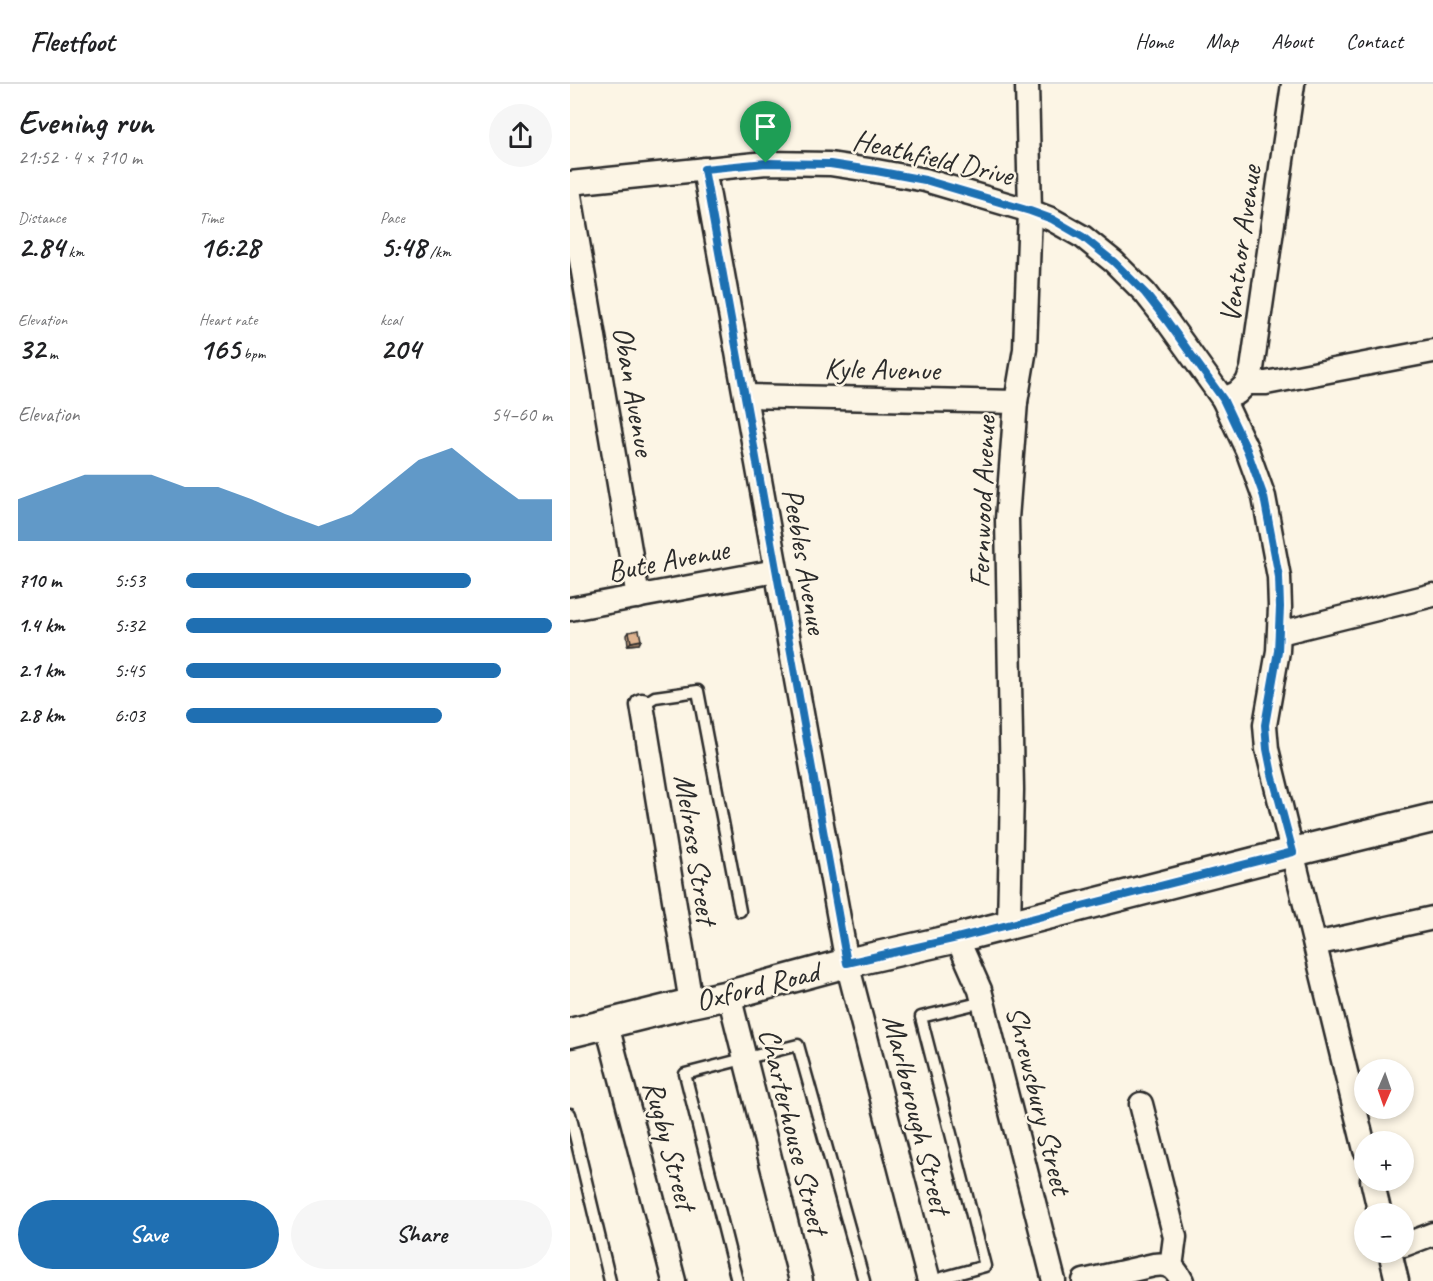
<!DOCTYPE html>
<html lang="en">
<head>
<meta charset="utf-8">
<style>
  body { margin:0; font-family:Caveat,sans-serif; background:#f6f6f6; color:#202124; height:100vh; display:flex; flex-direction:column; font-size:22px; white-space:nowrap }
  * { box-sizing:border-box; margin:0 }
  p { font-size:20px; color:#757577 }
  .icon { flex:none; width:33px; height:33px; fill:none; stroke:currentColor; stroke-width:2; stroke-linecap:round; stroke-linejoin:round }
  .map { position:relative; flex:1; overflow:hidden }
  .details { display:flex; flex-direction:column; background:#fff; width:570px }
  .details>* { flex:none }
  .needle { width:39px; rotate:182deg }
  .tools { position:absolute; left:784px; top:975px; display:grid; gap:12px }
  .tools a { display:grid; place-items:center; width:60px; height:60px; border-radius:50%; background:#fff; box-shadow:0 3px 9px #0003; font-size:30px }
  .pin { position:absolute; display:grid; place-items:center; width:51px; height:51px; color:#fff; margin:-62px -26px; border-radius:50% 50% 50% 0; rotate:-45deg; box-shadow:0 0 6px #0007 }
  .pin .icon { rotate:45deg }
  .round { display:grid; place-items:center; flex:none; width:63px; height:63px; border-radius:32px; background:#f6f6f6 }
  .head { display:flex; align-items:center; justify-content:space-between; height:102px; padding:0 18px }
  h1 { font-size:33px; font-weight:700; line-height:45px }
  .stats { display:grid; grid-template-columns:repeat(3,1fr); gap:9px; height:102px; padding:6px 18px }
  .stats div { display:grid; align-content:center }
  .stats b { font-size:30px; font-weight:700 }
  .stats small { font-size:16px; font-weight:400 }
  .stats p { font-size:16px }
  .chart { height:168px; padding:12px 18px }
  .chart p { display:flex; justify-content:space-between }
  .chart svg { width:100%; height:108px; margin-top:6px; fill:#1f6fb2; opacity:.7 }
  .primary-button { display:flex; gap:12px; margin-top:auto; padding:12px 18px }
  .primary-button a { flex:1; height:69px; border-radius:36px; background:#1f6fb2; color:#fff; font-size:24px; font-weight:700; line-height:69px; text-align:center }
  .primary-button a+a { background:#f6f6f6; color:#202124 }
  ul { padding:0 18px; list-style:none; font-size:20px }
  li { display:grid; grid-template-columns:96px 72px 1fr; align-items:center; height:45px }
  li i { height:15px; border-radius:8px; background:#1f6fb2 }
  header { display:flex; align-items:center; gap:36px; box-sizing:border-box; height:84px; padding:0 30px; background:#fff; border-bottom:2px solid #e0e0e0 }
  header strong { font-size:28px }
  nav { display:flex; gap:33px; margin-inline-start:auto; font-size:21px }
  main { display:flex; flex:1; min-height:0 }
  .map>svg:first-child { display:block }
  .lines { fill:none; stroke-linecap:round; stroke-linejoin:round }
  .service-casing { stroke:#2b2b2b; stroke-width:15 }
  .minor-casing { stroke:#2b2b2b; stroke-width:27 }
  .tertiary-casing { stroke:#2b2b2b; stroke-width:33 }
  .service { stroke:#fcf5e5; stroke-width:10 }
  .minor { stroke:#fcf5e5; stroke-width:22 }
  .tertiary { stroke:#fcf5e5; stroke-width:28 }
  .wall { fill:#c09b7c; stroke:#2b2b2b; stroke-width:1.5 }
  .shaded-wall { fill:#9c7e65; stroke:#2b2b2b; stroke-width:1.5 }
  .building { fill:#dfb490; stroke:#2b2b2b; stroke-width:1.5 }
  .route-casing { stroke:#fff; stroke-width:12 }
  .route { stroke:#1f6fb2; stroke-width:8 }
  .labels { text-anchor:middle; stroke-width:5; stroke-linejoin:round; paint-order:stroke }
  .street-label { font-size:30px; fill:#2b2b2b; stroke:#fcf5e5 }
</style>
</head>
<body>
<header>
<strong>Fleetfoot</strong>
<nav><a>Home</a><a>Map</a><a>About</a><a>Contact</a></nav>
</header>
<main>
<section class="details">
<div class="head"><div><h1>Evening run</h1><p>21:52 · 4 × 710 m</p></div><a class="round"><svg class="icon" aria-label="share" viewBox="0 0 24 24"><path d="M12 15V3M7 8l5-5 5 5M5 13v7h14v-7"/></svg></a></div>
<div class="stats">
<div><p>Distance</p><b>2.84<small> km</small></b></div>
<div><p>Time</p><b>16:28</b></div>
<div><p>Pace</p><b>5:48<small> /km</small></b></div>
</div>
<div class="stats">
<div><p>Elevation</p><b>32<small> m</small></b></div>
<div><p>Heart rate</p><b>165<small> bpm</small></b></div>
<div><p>kcal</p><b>204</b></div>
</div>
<div class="chart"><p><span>Elevation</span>54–60 m</p>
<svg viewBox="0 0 160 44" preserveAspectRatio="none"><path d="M0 44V27L10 22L20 17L30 17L40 17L50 22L60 22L70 27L80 33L90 38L100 33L110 22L120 11L130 6L140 17L150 27L160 27V44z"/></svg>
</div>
<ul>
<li><b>710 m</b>5:53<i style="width:78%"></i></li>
<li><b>1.4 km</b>5:32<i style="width:100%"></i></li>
<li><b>2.1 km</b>5:45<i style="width:86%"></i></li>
<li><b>2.8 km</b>6:03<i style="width:70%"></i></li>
</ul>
<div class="primary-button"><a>Save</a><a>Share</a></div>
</section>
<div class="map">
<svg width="863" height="1197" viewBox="0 0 863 1197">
  <rect width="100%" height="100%" fill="#fcf5e5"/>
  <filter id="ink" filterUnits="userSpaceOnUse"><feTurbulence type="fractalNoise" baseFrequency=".0167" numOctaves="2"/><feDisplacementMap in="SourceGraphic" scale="12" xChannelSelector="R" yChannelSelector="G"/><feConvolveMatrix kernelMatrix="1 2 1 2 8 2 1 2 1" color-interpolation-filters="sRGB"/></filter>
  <g filter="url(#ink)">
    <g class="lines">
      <!-- service casing -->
      <g class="service-casing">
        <g id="service">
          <polyline points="72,621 85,613 128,607 170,827"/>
          <polyline points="0,1030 40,1197"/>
          <polyline points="167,1197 115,990 228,961 294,1197"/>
          <polyline points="361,1197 415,1182 351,933 413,918"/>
        </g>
      </g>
      <!-- minor casing -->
      <g class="minor-casing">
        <g id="minor">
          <polyline points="134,85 277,879 359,1197"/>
          <polyline points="0,99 196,79 260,80 306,87 355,96 460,127 481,135 513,153 544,178 575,209 597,237 653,315 677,366 694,413 709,493 710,523 708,567 695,641 697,665 795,1066"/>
          <polyline points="0,111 68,513"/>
          <polyline points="677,299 696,299 863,267"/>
          <polyline points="176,312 446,318"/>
          <polyline points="653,315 667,309 677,299 682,285 723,0"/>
          <polyline points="0,525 206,487"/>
          <polyline points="710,549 863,511"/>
          <polyline points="72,621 121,919"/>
          <polyline points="439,840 442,706 437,435 446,318 455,265 460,127 457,0"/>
          <polyline points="387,854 410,906 484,1197"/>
          <polyline points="745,860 863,834"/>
          <polyline points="159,911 231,1197"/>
          <polyline points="37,941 104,1197"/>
          <polyline points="571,1020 605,1153 601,1183"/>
          <polyline points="802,1096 810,1130"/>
          <polyline points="834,1161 863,1150"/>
          <polyline points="820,1168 827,1197"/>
          <path d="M514,1197L584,1181C599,1179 605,1183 612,1197"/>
        </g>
      </g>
      <!-- tertiary casing -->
      <g class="tertiary-casing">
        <polyline id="tertiary" points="0,949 121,919 159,911 277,879 387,854 723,768 863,734"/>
      </g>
      <!-- service -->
      <use href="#service" class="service"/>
      <!-- minor -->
      <use href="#minor" class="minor"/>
      <!-- tertiary -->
      <use href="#tertiary" class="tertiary"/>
    </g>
    <!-- wall -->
    <polygon class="wall" points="59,548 71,556 69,560 58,561 57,551"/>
    <!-- shaded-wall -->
    <polygon class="shaded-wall" points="71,556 69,560 58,561 61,558"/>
    <!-- building -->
    <polygon class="building" points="69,546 71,556 61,558 59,548"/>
  </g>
  <g class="lines" filter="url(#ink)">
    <!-- route casing -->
    <g class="route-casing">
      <polygon id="route" points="196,79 260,80 306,87 355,96 460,127 482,135 513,153 544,178 575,209 597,237 653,315 677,366 694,413 709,493 710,523 708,567 695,641 697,665 702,690 723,768 387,854 277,879 134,85"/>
    </g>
    <!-- route -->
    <use href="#route" class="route"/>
  </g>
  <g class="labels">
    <!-- street labels -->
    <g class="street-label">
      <text transform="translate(363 73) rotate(13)" y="10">Heathfield Drive</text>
      <text transform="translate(670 160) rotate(-82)" y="10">Ventnor Avenue</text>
      <text transform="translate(312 285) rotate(1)" y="10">Kyle Avenue</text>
      <text transform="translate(64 307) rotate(80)" y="10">Oban Avenue</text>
      <text transform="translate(412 418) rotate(-88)" y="10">Fernwood Avenue</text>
      <text transform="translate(98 476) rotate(-11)" y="10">Bute Avenue</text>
      <text transform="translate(235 477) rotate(80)" y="10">Peebles Avenue</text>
      <text transform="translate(126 765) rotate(81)" y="10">Melrose Street</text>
      <text transform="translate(187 902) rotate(-14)" y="10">Oxford Road</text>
      <text transform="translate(469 1016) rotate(76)" y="10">Shrewsbury Street</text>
      <text transform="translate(347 1030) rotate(76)" y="10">Marlborough Street</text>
      <text transform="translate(224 1047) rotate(76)" y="10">Charterhouse Street</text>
      <text transform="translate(100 1061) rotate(75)" y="10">Rugby Street</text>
    </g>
  </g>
</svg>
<div class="tools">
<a><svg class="needle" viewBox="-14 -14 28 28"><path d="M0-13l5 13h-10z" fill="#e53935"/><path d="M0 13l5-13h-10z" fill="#757577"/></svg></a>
<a>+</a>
<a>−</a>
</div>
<div class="pin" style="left:196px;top:79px;background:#1e9e55"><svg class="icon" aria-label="arrive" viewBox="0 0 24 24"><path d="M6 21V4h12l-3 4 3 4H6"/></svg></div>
</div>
</main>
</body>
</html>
